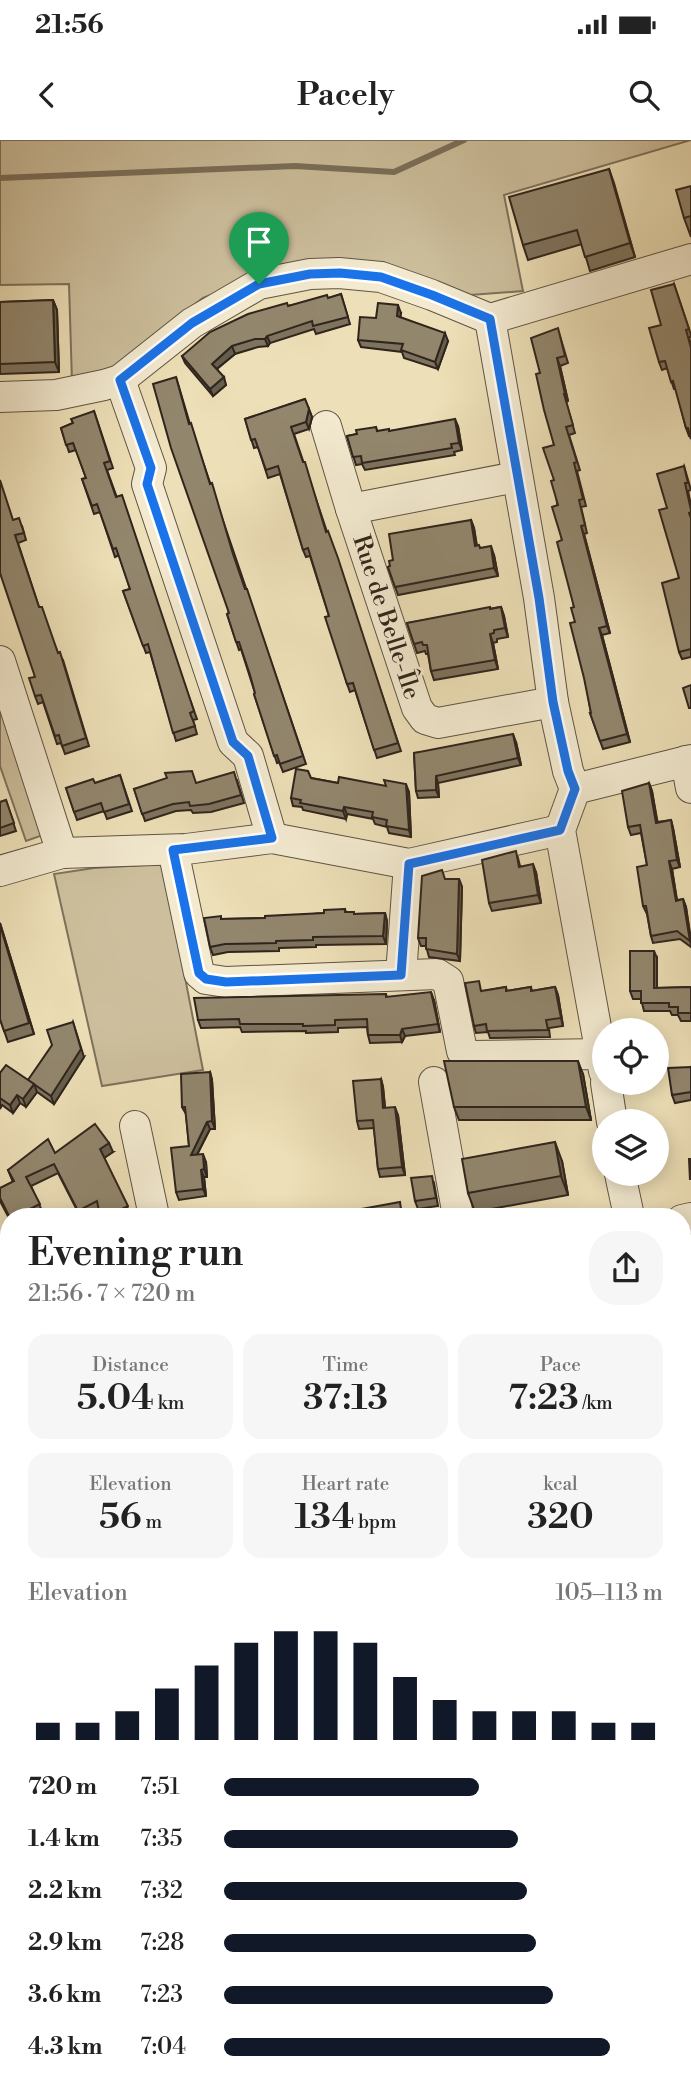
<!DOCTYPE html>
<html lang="en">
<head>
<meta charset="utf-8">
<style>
  body { margin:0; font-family:"Libre Bodoni",serif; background:#f6f6f6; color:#222; height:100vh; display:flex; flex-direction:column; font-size:26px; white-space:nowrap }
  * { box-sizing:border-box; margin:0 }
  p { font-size:23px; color:#767676 }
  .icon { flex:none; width:38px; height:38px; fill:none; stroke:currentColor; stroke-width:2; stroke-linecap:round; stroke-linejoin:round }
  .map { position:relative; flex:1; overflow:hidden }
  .details { position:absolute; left:0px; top:1068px; width:691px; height:884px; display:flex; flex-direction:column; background:#fff; border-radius:28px 28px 0 0; box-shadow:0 4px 18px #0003 }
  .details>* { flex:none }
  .buttons { position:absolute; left:592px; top:878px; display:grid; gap:14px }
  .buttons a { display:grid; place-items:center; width:77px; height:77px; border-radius:50%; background:#fff; box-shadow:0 4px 18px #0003; font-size:35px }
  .pin { position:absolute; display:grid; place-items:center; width:60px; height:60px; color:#fff; margin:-72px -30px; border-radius:50% 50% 50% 0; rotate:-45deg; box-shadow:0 0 7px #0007 }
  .pin .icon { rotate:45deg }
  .round { display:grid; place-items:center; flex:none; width:74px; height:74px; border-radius:28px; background:#f6f6f6 }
  .head { display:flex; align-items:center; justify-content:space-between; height:119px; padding:0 28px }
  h1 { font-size:38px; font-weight:600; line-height:52px }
  .metrics { display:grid; grid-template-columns:repeat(3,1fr); gap:10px; height:119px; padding:7px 28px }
  .metrics div { display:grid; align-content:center; border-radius:18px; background:#f6f6f6; text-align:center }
  .metrics b { font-size:35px; font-weight:600 }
  .metrics small { font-size:19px; font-weight:400 }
  .metrics p { font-size:19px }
  .chart { height:196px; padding:14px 28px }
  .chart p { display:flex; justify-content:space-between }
  .chart svg { width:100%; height:126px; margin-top:7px; stroke:#111827; stroke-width:6 }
  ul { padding:0 28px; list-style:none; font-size:23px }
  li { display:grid; grid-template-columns:112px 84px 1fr; align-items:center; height:52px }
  li i { height:18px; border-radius:9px; background:#111827 }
  .status { display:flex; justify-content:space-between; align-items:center; height:49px; padding:0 35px; background:#fff; direction:ltr }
  .status svg { height:19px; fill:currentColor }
  header { display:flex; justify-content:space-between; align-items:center; height:91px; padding:0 28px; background:#fff; font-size:32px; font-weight:600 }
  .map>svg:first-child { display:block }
  .green { fill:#cdbf9d; stroke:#7e725d; stroke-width:2 }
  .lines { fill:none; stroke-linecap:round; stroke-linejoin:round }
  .stream { stroke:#7b6f5a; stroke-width:6 }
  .minor-casing { stroke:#5f5444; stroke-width:32 }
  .highway-casing { stroke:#30251d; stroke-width:41 }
  .minor { stroke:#f3ead0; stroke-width:30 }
  .highway { stroke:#eddfb7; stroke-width:38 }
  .wall { fill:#7e735e; stroke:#30251d; stroke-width:2 }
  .shaded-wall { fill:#665e4c; stroke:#30251d; stroke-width:2 }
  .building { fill:#92866d; stroke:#30251d; stroke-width:2 }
  .route-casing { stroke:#fff; stroke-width:14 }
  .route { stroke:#1a73e8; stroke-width:9 }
  .labels { text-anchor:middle; stroke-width:6; stroke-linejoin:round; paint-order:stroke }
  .street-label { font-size:24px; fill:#30251d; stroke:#f3ead0 }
</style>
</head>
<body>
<div class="status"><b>21:56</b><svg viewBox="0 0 49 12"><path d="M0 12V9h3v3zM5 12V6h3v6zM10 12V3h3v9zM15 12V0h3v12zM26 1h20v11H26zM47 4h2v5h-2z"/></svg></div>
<header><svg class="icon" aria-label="back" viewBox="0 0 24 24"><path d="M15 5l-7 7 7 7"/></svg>Pacely<svg class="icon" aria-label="search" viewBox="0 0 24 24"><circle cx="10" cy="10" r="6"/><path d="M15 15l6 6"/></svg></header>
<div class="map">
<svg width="691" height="1950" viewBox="0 0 691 1950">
  <rect width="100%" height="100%" fill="#eddfb7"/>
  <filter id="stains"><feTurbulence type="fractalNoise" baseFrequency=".00286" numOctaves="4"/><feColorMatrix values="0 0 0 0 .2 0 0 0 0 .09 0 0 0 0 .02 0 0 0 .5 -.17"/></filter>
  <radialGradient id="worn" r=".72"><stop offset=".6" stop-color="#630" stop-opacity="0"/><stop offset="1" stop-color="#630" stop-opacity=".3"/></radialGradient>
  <!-- green -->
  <g class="green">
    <polygon points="0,0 691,0 504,55 523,151 470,155 269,133 203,158 113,228 72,242 69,144 0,145"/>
    <polygon points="0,559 46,694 26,701 0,626"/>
    <polygon points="163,724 203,930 102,946 54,734 94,728"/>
  </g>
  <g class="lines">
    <!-- stream -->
    <polyline class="stream" points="0,38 295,26 394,32 464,0"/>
    <!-- minor casing -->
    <g class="minor-casing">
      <g id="minor">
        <polyline points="490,179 539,458 553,562 568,631 575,649 560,690 604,931"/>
        <polyline points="490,179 691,119"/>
        <polyline points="120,240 151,328 147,344 233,602 248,616 272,698"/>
        <polyline points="0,257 56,255 104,245 120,240 192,183 259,144 310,134 339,133 381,137 432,155 490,179"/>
        <polyline points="326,286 351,369"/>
        <polyline points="516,337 351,369 417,568 425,579 438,583 553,562"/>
        <polyline points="0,521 62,713"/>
        <polyline points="686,621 691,648"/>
        <polyline points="575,649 691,620"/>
        <polyline points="173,710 199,833 206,839 226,842 437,834 448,841 462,911 472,916 601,914"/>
        <polyline points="0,731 62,713 186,709 272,698 409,724 560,690"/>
        <polyline points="401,835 409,724"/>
        <polyline points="434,942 458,1076"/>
        <polyline points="606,943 612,982"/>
        <polyline points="135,986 154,1076"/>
        <polyline points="620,1034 629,1076"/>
        <polyline points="682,1080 691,1078"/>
        <polyline points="0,1208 9,1206"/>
        <polyline points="0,1696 9,1698"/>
        <polyline points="682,1765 691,1766"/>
      </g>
    </g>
    <!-- highway casing -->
    <g class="highway-casing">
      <g id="highway">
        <polyline points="0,1937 9,1938"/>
        <polyline points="39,1942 92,1950"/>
      </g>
    </g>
    <!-- minor -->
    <use href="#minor" class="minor"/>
    <!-- highway -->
    <use href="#highway" class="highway"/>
  </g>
  <!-- wall -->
  <g class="wall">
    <polygon points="609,29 635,117 590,131 582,104 528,120 523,105"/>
    <polygon points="691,46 691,97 684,78"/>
    <polygon points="674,144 691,195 691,197 689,197 691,205 691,299 690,296 689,296 686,288 676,249 674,249 667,228 662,230 659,222 661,185"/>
    <polygon points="341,154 350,184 316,194 314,189 270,203 268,206 258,207 235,214 217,229 226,245 213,256 185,223 182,216 288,166 329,158"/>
    <polygon points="53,160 57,170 59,232 0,234 0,162"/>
    <polygon points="401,173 400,177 448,201 438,229 404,218 402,212 361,207 358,200 376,178"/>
    <polygon points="560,196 568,223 560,226 568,261 566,262 575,293 569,295 580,330 577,331 586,366 581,367 587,393 584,394 610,493 602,495 630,602 603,609 590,573 591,573 575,482 574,467 562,400 554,340 554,305 540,233"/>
    <polygon points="176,237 190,284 306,624 283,632 279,622 277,623 254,554 255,553 241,509 239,510 227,474 229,473"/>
    <polygon points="305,259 312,277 309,289 294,294 401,611 377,618 355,550 350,552 347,544 329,476 310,416 306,417 303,410 280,334 268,338 258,307 254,308 245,279"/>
    <polygon points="94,271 113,328 107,330 197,579 193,580 197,594 176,601 150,512 146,513 123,451 130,449 119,415 115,417 100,372 94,374 82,339 86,338 76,310 69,312 61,288 73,283"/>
    <polygon points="458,286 462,310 454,312 455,315 365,330 362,324 356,325 347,296 357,294 376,287 377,291 390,291"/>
    <polygon points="684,326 691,350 688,351 691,365 691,517 682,519 679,512 679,438 667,368"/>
    <polygon points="13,380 22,386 26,400 18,403 39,467 58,513 63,520 89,606 65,614 61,603 57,604 43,562 38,564 35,556 35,537"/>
    <polygon points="471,380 474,388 477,406 494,415 498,436 398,455 388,427 390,426 393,420"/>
    <polygon points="501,467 504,476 508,497 497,499 497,502 493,503 498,529 434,540 431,531 428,514 426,514 425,511 417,513 407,483"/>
    <polygon points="516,602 521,625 438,643 439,657 418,658 416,651 414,613"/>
    <polygon points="120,635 132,671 107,679 104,671 77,680 66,648 95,643"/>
    <polygon points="311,638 338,643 409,652 411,697 389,693 387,687 375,684 373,679 347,674 346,679 303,670 302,667 293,666 291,658"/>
    <polygon points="237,640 244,663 211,672 193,673 191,670 176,671 145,681 134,649"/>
    <polygon points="649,643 652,651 657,682 671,680 673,688 680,727 672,729 677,760 683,759 686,767 691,799 691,807 680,799 653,803 651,796 647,774 643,766 647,725 641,693 631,695 628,687"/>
    <polygon points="6,660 16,691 0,696 0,662"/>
    <polygon points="518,718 520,726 536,732 541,763 492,771 489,763"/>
    <polygon points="445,739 459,739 462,747 460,821 429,817 426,806 421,806 418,798"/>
    <polygon points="345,769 346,772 354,774 385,773 387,781 386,804 316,805 316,807 279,808 279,811 228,812 213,815 210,807 221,779 265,778 324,773"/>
    <polygon points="0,783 34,894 8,902 0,879"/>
    <polygon points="657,818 657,848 691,847 691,881 681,881 678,875 672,875 670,871 644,871 641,859 633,859 630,851"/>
    <polygon points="506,847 507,851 531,847 532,851 555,847 558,855 563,886 549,888 550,897 490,898 488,892 476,893 474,886 483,851"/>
    <polygon points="386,854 387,857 434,860 440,892 405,896 402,902 370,903 368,895 367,887 338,888 338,892 306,893 306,891 242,892 240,887 201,888 198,880"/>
    <polygon points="84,917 54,964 37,952 26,967 20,963 13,973 2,965 0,969 0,933 28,940"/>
    <polygon points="691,927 691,960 675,963 672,955"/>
    <polygon points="210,932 212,940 215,989 210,989 197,1015 206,1022 207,1037 204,1037 206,1056 179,1060 176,1052 189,1006 186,974 182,967"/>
    <polygon points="583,934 591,980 459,980 454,967"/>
    <polygon points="381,939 383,947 385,968 398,975 405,1035 380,1037 378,1029 374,988 359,989 357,981"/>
    <polygon points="113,1012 104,1018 131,1075 100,1076 99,1071 88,1076 80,1076 58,1033 31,1046 43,1073 37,1076 9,1076 9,1078 0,1061 0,1048 13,1042 8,1030 55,1013"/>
    <polygon points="562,1021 568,1055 475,1072 468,1053"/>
    <polygon points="434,1043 438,1066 418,1069 415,1061"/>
    <polygon points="0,1115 9,1120 9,1165 0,1170"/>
    <polygon points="682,1268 691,1270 691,1350 682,1347"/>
    <polygon points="691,1424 691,1465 686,1463 682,1455 682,1450"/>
    <polygon points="682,1527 691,1528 691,1569 682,1567"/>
    <polygon points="682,1603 691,1604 691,1735 682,1734"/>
  </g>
  <!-- shaded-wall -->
  <g class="shaded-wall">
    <polygon points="609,29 614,43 635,117 630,103"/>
    <polygon points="53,160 57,170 59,232 55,222"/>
    <polygon points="398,165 401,173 399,184 397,176"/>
    <polygon points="445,193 448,201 438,229 435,222"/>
    <polygon points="267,196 270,203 268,206 265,199"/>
    <polygon points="232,206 235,214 214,231 212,224"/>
    <polygon points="557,218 560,226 568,261 565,254"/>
    <polygon points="224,237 226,245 213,256 210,249"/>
    <polygon points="309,269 312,277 309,289 306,282"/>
    <polygon points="455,279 458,286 462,310 459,303"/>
    <polygon points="471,380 474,388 478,415 475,406"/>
    <polygon points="581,386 584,394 610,493 607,486"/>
    <polygon points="491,406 494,415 498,436 494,428"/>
    <polygon points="501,467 504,476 508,497 505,488"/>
    <polygon points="599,488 602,495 630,602 627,594"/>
    <polygon points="490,494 493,503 498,529 495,520"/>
    <polygon points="513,594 516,602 521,625 518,618"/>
    <polygon points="436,636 438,643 439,657 436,650"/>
    <polygon points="649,643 652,651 659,690 656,683"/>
    <polygon points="406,644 409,652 411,697 409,690"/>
    <polygon points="344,667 347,674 346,679 343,671"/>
    <polygon points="671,680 673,688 680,727 677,720"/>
    <polygon points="669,721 672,729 678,768 676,761"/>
    <polygon points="533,724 536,732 541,763 538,755"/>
    <polygon points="459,739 462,747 460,821 457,814"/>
    <polygon points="683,759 686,767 691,804 690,801"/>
    <polygon points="385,773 387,781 386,804 383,796"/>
    <polygon points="0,783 34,894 0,785"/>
    <polygon points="654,811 657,818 657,855 654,848"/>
    <polygon points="555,847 558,855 563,886 561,878"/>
    <polygon points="431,852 434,860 440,892 438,884"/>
    <polygon points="73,882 84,917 54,964 51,956"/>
    <polygon points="402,889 405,896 402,902 400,895"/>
    <polygon points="578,921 583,934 591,980 586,967"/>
    <polygon points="210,932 212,940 215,989 212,981"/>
    <polygon points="381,939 383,947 386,976 383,968"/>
    <polygon points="34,944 37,952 26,967 23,959"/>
    <polygon points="17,955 20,963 13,973 10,965"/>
    <polygon points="395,967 398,975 405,1035 402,1027"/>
    <polygon points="207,982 210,989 193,1022 191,1015"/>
    <polygon points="555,1002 562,1021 568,1055 561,1036"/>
    <polygon points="109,1003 113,1012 104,1018 100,1009"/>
    <polygon points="203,1014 206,1022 207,1037 204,1029"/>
    <polygon points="201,1030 204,1037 206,1056 203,1049"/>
    <polygon points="683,1786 688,1799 682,1841"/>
  </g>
  <!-- building -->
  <g class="building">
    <polygon points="609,29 630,103 585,117 577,90 523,105 509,57"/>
    <polygon points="691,46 691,76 684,78 676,50"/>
    <polygon points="674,144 689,189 686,190 691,208 691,299 688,288 686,288 673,241 671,242 665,221 659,222 649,188 661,185 651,150"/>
    <polygon points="341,154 348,177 313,186 312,181 267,196 265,199 255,199 232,206 212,224 224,237 210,249 182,216 210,192 248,174 287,163 288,166 327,155 328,158"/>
    <polygon points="53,160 55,222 0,224 0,162"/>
    <polygon points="378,163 398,165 397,176 445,193 435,222 401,210 403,204 358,200 360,177 376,178"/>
    <polygon points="558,188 565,216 557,218 565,254 564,254 573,285 566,287 577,322 574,323 583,359 579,360 585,385 581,386 607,486 599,488 627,594 600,601 590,573 591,573 584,538 570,483 575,482 571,468 574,467 557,402 562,400 552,367 558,365 551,341 554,340 543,308 554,305 544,270 536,234 540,233 531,198"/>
    <polygon points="176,237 189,284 191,283 210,344 212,343 233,414 245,449 247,449 303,616 280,624 277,615 274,616 254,554 255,553 250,535 239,502 236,502 227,474 229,473 171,308 153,244"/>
    <polygon points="305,259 309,269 306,282 291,287 303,322 305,322 326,392 328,391 338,418 398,603 374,610 353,543 347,544 325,477 329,476 308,408 303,410 278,326 266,330 255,299 251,300 245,279"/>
    <polygon points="94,271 110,321 104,323 116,357 122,355 194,571 190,573 195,586 173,593 148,504 143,506 123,451 130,449 116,408 113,409 97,364 92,366 82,339 86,338 73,303 66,305 61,288 73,283 71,279"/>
    <polygon points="455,279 459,303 451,304 452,308 362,323 361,316 353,317 347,296 357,294 356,290 376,287 377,291 389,289 389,291"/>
    <polygon points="684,326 688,343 685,343 691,370 691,372 689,373 691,378 691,510 691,509 679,512 662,443 679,438 659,370 667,368 657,334"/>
    <polygon points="0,340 13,380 19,378 24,393 15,395 39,467 42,467 58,513 60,512 86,598 62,606 59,595 55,596 41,555 35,556 29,538 35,537 0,433"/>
    <polygon points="471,380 475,406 479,405 480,408 491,406 494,428 395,447 388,427 390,426 389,421 393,420 389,394"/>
    <polygon points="490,467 490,469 501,467 505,488 494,490 494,493 490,494 495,520 431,531 427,505 423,505 422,502 414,504 407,483"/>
    <polygon points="691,545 691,568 689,568 683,548"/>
    <polygon points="513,594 518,618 436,636 436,650 416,651 414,613"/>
    <polygon points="296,629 308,631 311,638 338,643 339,637 386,646 384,640 406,644 409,690 386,686 387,680 372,677 373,672 344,667 343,671 300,663 301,660 291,658"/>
    <polygon points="192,631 196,643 234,632 241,655 209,664 190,666 189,662 173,664 142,674 134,649 167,638 165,633"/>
    <polygon points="120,635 129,664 104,672 101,663 74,672 66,648 93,639 95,643"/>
    <polygon points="649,643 656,683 671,680 677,720 669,721 676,761 683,759 690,801 677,791 651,796 646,766 643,766 637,727 647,725 640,685 628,687 622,651"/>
    <polygon points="6,660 14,683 0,688 0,662"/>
    <polygon points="516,711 519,727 533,724 538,755 489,763 482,720"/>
    <polygon points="442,730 445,739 459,739 457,814 426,809 426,798 418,798 422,736"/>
    <polygon points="345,769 345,772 354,772 354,774 385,773 383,796 313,797 313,800 276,801 276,803 225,804 210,807 204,778 221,776 221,779 265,778 265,776 324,773 324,770"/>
    <polygon points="0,785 29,883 4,891 0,879"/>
    <polygon points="630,811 654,811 654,848 691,847 691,873 678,873 678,867 669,867 669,863 641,863 641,851 630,851"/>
    <polygon points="479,841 481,851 506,847 506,851 531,847 531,851 555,847 561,878 546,880 548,890 487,891 486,884 474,886 465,843"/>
    <polygon points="431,852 438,884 402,889 400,895 368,895 367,879 335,880 335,885 303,886 303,884 240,884 239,879 198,880 194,858 386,854 386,857"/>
    <polygon points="73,882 81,909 51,956 28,940 52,905 47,890"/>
    <polygon points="444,921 578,921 586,967 454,967"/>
    <polygon points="6,925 34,944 23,959 17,955 10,965 0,958 0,933"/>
    <polygon points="691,927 691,952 672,955 668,928"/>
    <polygon points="210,932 212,981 207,982 191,1015 203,1014 204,1029 201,1030 203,1049 176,1052 171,1008 189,1006 185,967 182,967 181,934"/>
    <polygon points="381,939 383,968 395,967 402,1027 378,1029 373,980 357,981 353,941"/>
    <polygon points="95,984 109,1003 100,1009 128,1066 108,1076 100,1076 97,1061 78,1071 54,1024 26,1037 40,1064 16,1076 9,1076 0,1058 0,1048 14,1041 8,1030 48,999 55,1013"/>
    <polygon points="555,1002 561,1036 468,1053 462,1019"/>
    <polygon points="689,1019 691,1019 690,1040"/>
    <polygon points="432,1036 436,1058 415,1061 411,1038"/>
    <polygon points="400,1062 402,1076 347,1076 345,1072"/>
    <polygon points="5,1113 9,1120 9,1156 0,1160 0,1115"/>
    <polygon points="682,1268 691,1270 691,1338 682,1335"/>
    <polygon points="691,1424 691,1455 682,1453"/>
    <polygon points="682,1527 691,1528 691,1558 682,1557"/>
    <polygon points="682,1603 691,1604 691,1721 682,1720"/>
  </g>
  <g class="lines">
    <!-- route casing -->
    <g class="route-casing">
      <polygon id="route" points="340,133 381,137 432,155 490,179 539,458 553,562 568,631 575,649 560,690 409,724 401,835 226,842 206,839 199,833 173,710 272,698 248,616 233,602 147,344 151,328 120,240 192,183 259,144 310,134"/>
    </g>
    <!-- route -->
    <use href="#route" class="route"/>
  </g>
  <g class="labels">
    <!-- street labels -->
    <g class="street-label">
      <text transform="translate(387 477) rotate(72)" y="8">Rue de Belle-Île</text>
    </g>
  </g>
  <rect width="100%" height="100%" filter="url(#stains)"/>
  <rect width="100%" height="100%" fill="url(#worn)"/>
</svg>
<div class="buttons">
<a><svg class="icon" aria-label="locate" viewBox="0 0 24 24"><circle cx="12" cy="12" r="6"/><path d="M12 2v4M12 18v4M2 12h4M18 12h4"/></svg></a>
<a><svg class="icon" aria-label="layers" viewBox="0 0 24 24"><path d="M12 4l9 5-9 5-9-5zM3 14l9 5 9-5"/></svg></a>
</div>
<div class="pin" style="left:259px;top:144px;background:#1e9e55"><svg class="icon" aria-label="arrive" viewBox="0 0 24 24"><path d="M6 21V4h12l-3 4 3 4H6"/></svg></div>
<section class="details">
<div class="head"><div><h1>Evening run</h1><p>21:56 · 7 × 720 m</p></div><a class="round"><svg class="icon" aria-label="share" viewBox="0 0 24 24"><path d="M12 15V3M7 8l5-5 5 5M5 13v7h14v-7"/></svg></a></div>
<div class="metrics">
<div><p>Distance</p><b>5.04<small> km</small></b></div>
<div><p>Time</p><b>37:13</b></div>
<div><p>Pace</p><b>7:23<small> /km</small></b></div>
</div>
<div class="metrics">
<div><p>Elevation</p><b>56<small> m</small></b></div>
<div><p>Heart rate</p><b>134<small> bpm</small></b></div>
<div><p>kcal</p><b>320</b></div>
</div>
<div class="chart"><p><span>Elevation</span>105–113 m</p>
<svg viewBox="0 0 160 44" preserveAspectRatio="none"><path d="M5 44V38M15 44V38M25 44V34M35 44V26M45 44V18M55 44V10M65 44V6M75 44V6M85 44V10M95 44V22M105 44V30M115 44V34M125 44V34M135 44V34M145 44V38M155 44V38"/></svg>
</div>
<ul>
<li><b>720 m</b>7:51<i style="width:58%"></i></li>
<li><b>1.4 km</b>7:35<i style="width:67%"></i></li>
<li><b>2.2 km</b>7:32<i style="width:69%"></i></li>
<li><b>2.9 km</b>7:28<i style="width:71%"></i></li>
<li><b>3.6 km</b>7:23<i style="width:75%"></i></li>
<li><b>4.3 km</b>7:04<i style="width:88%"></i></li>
</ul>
</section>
</div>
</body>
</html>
